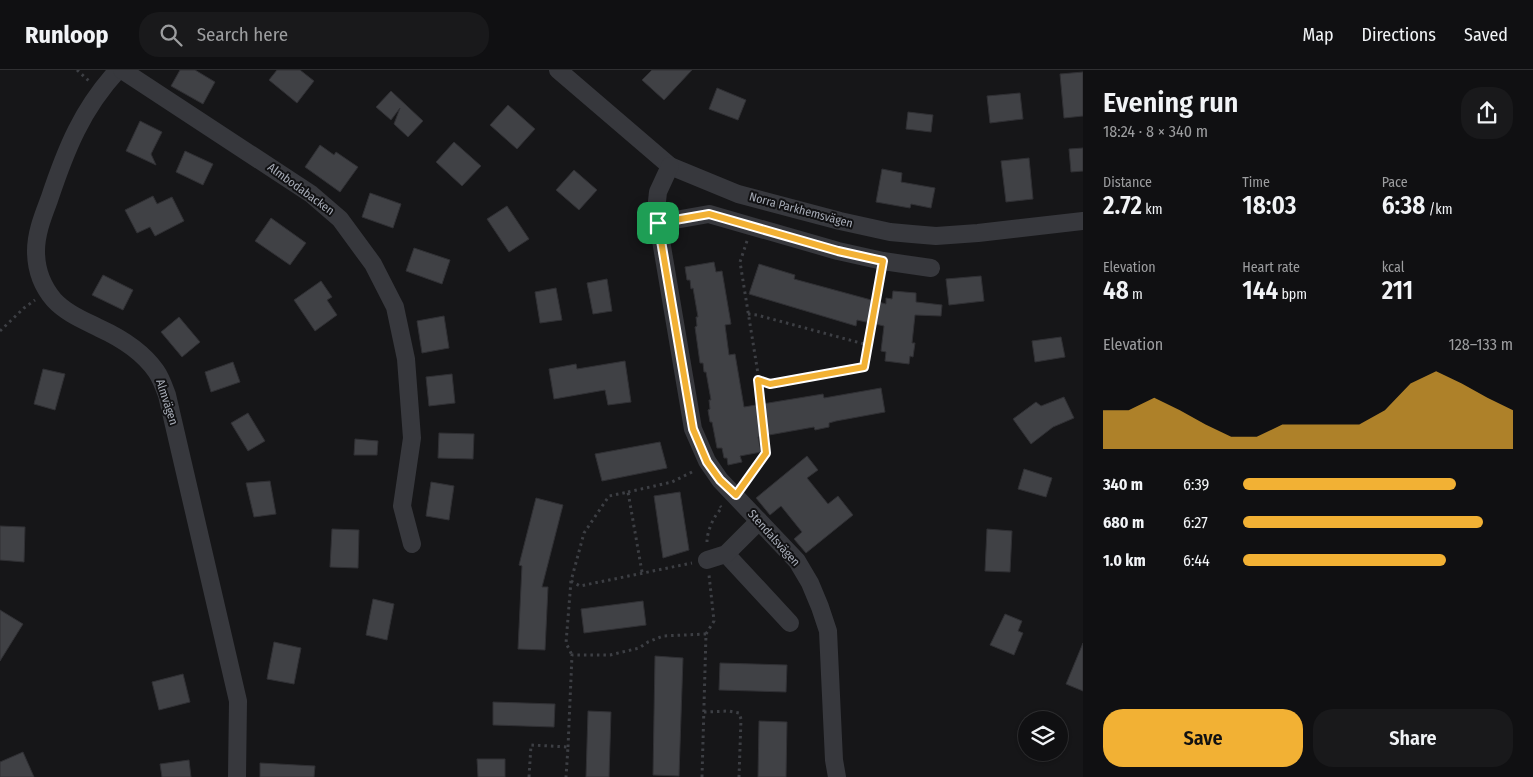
<!DOCTYPE html>
<html lang="en">
<head>
<meta charset="utf-8">
<style>
  body { margin:0; font-family:"Fira Sans Condensed",sans-serif; background:#19191b; color:#f1f3f6; height:100vh; display:flex; flex-direction:column; font-size:19px; white-space:nowrap }
  * { box-sizing:border-box; margin:0 }
  p { font-size:16px; color:#9c9d9f }
  .icon { flex:none; width:28px; height:28px; fill:none; stroke:currentColor; stroke-width:2; stroke-linecap:round; stroke-linejoin:round }
  .map { position:relative; flex:1; overflow:hidden }
  .panel { display:flex; flex-direction:column; background:#101012; width:450px }
  .panel>* { flex:none }
  .fabs { position:absolute; left:1018px; top:641px; display:grid; gap:10px }
  .fabs a { display:grid; place-items:center; width:50px; height:50px; border-radius:50%; background:#101012; box-shadow:0 1px 4px #0004,0 0 0 1px #303032; font-size:25px }
  .pin { position:absolute; display:grid; place-items:center; width:42px; height:42px; color:#fff; margin:-21px; border-radius:10px; box-shadow:0 2px 8px #0006 }
  .round { display:grid; place-items:center; flex:none; width:52px; height:52px; border-radius:20px; background:#19191b }
  .summary { display:flex; align-items:center; justify-content:space-between; height:85px; padding:0 20px }
  h1 { font-size:28px; font-weight:600; line-height:38px }
  .metrics { display:grid; grid-template-columns:repeat(3,1fr); gap:8px; height:85px; padding:5px 20px }
  .metrics div { display:grid; align-content:center }
  .metrics b { font-size:25px; font-weight:600 }
  .metrics small { font-size:14px; font-weight:400 }
  .metrics p { font-size:14px }
  .chart { height:140px; padding:10px 20px }
  .chart p { display:flex; justify-content:space-between }
  .chart svg { width:100%; height:90px; margin-top:5px; fill:#f2b134; opacity:.7 }
  .primary-button { display:flex; gap:10px; margin-top:auto; padding:10px 20px }
  .primary-button a { flex:1; height:58px; border-radius:20px; background:#f2b134; color:#111; font-size:20px; font-weight:600; line-height:58px; text-align:center }
  .primary-button a+a { background:#19191b; color:#f1f3f6 }
  ul { padding:0 20px; list-style:none; font-size:16px }
  li { display:grid; grid-template-columns:80px 60px 1fr; align-items:center; height:38px }
  li i { height:12px; border-radius:6px; background:#f2b134 }
  header { display:flex; align-items:center; gap:30px; box-sizing:border-box; height:70px; padding:0 25px; background:#101012; border-bottom:1px solid #303032 }
  header strong { font-size:24px }
  nav { display:flex; gap:28px; margin-inline-start:auto; font-size:18px }
  .search { width:350px; height:45px; background:#19191b; display:flex; align-items:center; gap:12px; box-sizing:border-box; padding:0 18px; border-radius:20px; color:#9c9d9f; font-size:19px }
  main { display:flex; flex:1; min-height:0 }
  .map>svg:first-child { display:block }
  .building { fill:#404145; stroke:#303034 }
  .lines { fill:none; stroke-linecap:round; stroke-linejoin:round }
  .path { stroke:#3d3f44; stroke-width:3; stroke-dasharray:2.5 4; stroke-linecap:butt }
  .minor { stroke:#37383d; stroke-width:18 }
  .route-casing { stroke:#fff; stroke-width:10 }
  .route { stroke:#f2b134; stroke-width:6 }
  .labels { text-anchor:middle; stroke-width:4; stroke-linejoin:round; paint-order:stroke }
  .street-label { font-size:12px; fill:#a8adb8; stroke:#111113 }
</style>
</head>
<body>
<header>
<strong>Runloop</strong>
<div class="search"><svg class="icon" aria-label="search" viewBox="0 0 24 24"><circle cx="10" cy="10" r="6"/><path d="M15 15l6 6"/></svg>Search here</div>
<nav><a>Map</a><a>Directions</a><a>Saved</a></nav>
</header>
<main>
<div class="map">
<svg width="1083" height="707" viewBox="0 0 1083 707">
  <rect width="100%" height="100%" fill="#161618"/>
  <!-- building -->
  <g class="building">
    <polygon points="180,0 195,0 215,12 203,34 171,16"/>
    <polygon points="277,0 300,0 314,11 297,33 269,10"/>
    <polygon points="652,0 692,0 664,30 642,10"/>
    <polygon points="1083,2 1083,46 1064,48 1060,4"/>
    <polygon points="717,18 746,30 738,50 709,39"/>
    <polygon points="391,21 423,51 408,67 394,54 400,38 391,50 376,37"/>
    <polygon points="1020,23 1023,49 990,53 987,26"/>
    <polygon points="508,35 535,59 517,79 490,55"/>
    <polygon points="908,42 933,45 931,62 906,59"/>
    <polygon points="140,51 162,62 151,84 156,95 126,81"/>
    <polygon points="454,72 481,96 462,116 436,92"/>
    <polygon points="320,75 334,85 336,82 358,97 340,122 305,97"/>
    <polygon points="1083,78 1083,101 1071,102 1069,79"/>
    <polygon points="185,81 213,94 203,115 176,102"/>
    <polygon points="1029,88 1033,129 1006,132 1001,91"/>
    <polygon points="882,99 902,103 901,112 935,118 931,138 911,134 910,138 876,132"/>
    <polygon points="574,100 597,120 579,140 556,120"/>
    <polygon points="370,123 401,134 393,158 362,147"/>
    <polygon points="153,126 157,134 172,127 184,151 155,166 150,157 137,163 125,140"/>
    <polygon points="507,136 529,169 509,182 487,149"/>
    <polygon points="271,148 306,173 290,195 255,171"/>
    <polygon points="414,178 450,190 442,214 406,201"/>
    <polygon points="714,192 716,202 722,201 731,254 725,255 729,285 735,284 744,337 823,324 824,328 881,318 885,342 836,351 829,353 829,357 815,360 814,357 758,367 761,382 740,386 742,392 728,395 727,388 724,388 722,378 717,378 712,352 710,352 708,340 710,339 709,330 711,330 706,302 704,302 703,293 700,293 695,257 697,256 696,247 698,247 693,218 691,219 690,210 687,210 685,197"/>
    <polygon points="759,194 795,205 794,209 886,234 886,228 892,229 893,221 916,223 916,232 942,235 941,246 915,245 912,273 915,273 913,287 910,286 909,294 885,291 886,282 881,281 884,256 857,250 856,256 749,224"/>
    <polygon points="103,205 133,220 123,240 92,225"/>
    <polygon points="981,206 984,231 949,235 946,209"/>
    <polygon points="607,209 612,241 593,244 587,213"/>
    <polygon points="321,211 332,227 327,230 337,245 315,261 294,230"/>
    <polygon points="556,218 562,250 540,253 535,222"/>
    <polygon points="444,246 449,278 422,283 417,251"/>
    <polygon points="179,247 200,272 182,287 161,262"/>
    <polygon points="1061,267 1065,287 1035,292 1032,271"/>
    <polygon points="625,291 631,332 608,335 605,320 554,329 549,299 576,294 577,299"/>
    <polygon points="233,292 240,312 211,322 205,302"/>
    <polygon points="43,299 65,304 55,340 34,334"/>
    <polygon points="452,304 455,333 429,336 426,307"/>
    <polygon points="1064,327 1074,348 1053,357 1031,374 1013,349 1036,332 1041,336"/>
    <polygon points="248,343 265,371 248,381 231,353"/>
    <polygon points="439,363 474,364 473,389 438,388"/>
    <polygon points="355,369 378,371 377,385 354,385"/>
    <polygon points="660,372 667,398 602,411 595,384"/>
    <polygon points="807,386 818,400 807,408 828,434 838,426 853,445 806,483 794,469 802,462 781,436 770,445 756,428"/>
    <polygon points="1024,399 1052,408 1046,427 1018,419"/>
    <polygon points="270,411 276,444 254,447 246,413"/>
    <polygon points="431,412 454,416 449,450 426,446"/>
    <polygon points="680,422 689,480 663,488 654,426"/>
    <polygon points="536,428 563,435 542,517 548,517 545,580 518,579 522,496 519,495"/>
    <polygon points="0,456 25,457 24,492 0,490"/>
    <polygon points="332,459 359,460 358,498 330,497"/>
    <polygon points="987,459 1012,461 1010,502 985,501"/>
    <polygon points="373,529 394,534 387,570 366,565"/>
    <polygon points="643,531 646,555 584,563 581,539"/>
    <polygon points="0,540 23,554 0,591"/>
    <polygon points="1005,544 1022,551 1018,561 1023,563 1014,585 990,575"/>
    <polygon points="274,572 301,578 294,614 267,609"/>
    <polygon points="1083,573 1083,621 1066,614"/>
    <polygon points="655,586 683,588 679,706 653,705"/>
    <polygon points="720,593 787,595 786,622 719,620"/>
    <polygon points="183,604 190,632 159,640 152,612"/>
    <polygon points="493,632 555,634 554,657 493,655"/>
    <polygon points="588,641 611,642 609,707 586,707"/>
    <polygon points="759,651 787,652 786,707 758,707"/>
    <polygon points="23,682 34,707 0,707 0,692"/>
    <polygon points="477,689 505,689 505,707 478,707"/>
    <polygon points="189,690 191,707 162,707 160,694"/>
    <polygon points="260,693 315,696 314,707 260,707"/>
  </g>
  <g class="lines">
    <!-- path -->
    <g class="path">
      <polyline points="77,0 89,11"/>
      <polyline points="747,171 740,192 759,310 770,314 864,297 880,207"/>
      <polyline points="748,244 757,245 868,275"/>
      <polyline points="0,261 24,238 35,230"/>
      <polyline points="746,413 766,383 759,310"/>
      <polyline points="628,422 672,412 694,401"/>
      <path d="M707,472C707,461 714,445 722,438L720,436"/>
      <polyline points="642,502 628,422 609,426 584,463 571,511 580,516 692,493"/>
      <polyline points="571,511 566,573 572,585"/>
      <polyline points="706,564 714,551 709,505"/>
      <polyline points="704,642 729,641 739,643 741,649 739,707"/>
      <polyline points="568,677 572,585 610,585 639,578 648,572 663,566 706,564 702,707"/>
      <polyline points="529,707 531,675 568,677 566,707"/>
    </g>
    <!-- minor -->
    <g class="minor">
      <path d="M118,0C82,39 66,79 49,130C43,146 36,163 36,181C36,199 42,216 54,230C66,243 83,250 99,258C121,268 142,281 156,301C161,308 164,317 167,325L238,631L237,707"/>
      <polyline points="122,0 311,124 340,149 373,194 395,237 406,289 412,368 402,436 412,474"/>
      <polyline points="558,0 670,96 738,124 840,151 890,162 912,164 936,166 978,163 1083,151"/>
      <polyline points="670,96 658,122 656,141 693,359 707,391 720,410 797,491 810,513 820,537 828,561 834,690 837,707"/>
      <polyline points="658,153 709,144 838,181 883,191 931,198"/>
      <polyline points="726,484 790,553"/>
      <polyline points="707,490 726,484 759,451"/>
    </g>
  </g>
  <g class="lines">
    <!-- route casing -->
    <g class="route-casing">
      <polygon id="route" points="709,144 838,181 883,191 864,297 770,314 758,310 766,383 736,425 720,410 707,392 693,359 658,153"/>
    </g>
    <!-- route -->
    <use href="#route" class="route"/>
  </g>
  <g class="labels">
    <!-- street labels -->
    <g class="street-label">
      <text transform="translate(301 119) rotate(36)" y="4">Almbodabacken</text>
      <text transform="translate(801 140) rotate(15)" y="4">Norra Parkhemsvägen</text>
      <text transform="translate(167 332) rotate(72)" y="4">Almvägen</text>
      <text transform="translate(774 468) rotate(48)" y="4">Stendalsvägen</text>
    </g>
  </g>
</svg>
<div class="fabs">
<a><svg class="icon" aria-label="layers" viewBox="0 0 24 24"><path d="M12 4l9 5-9 5-9-5zM3 14l9 5 9-5"/></svg></a>
</div>
<div class="pin" style="left:658px;top:153px;background:#1e9e55"><svg class="icon" aria-label="arrive" viewBox="0 0 24 24"><path d="M6 21V4h12l-3 4 3 4H6"/></svg></div>
</div>
<section class="panel">
<div class="summary"><div><h1>Evening run</h1><p>18:24 · 8 × 340 m</p></div><a class="round"><svg class="icon" aria-label="share" viewBox="0 0 24 24"><path d="M12 15V3M7 8l5-5 5 5M5 13v7h14v-7"/></svg></a></div>
<div class="metrics">
<div><p>Distance</p><b>2.72<small> km</small></b></div>
<div><p>Time</p><b>18:03</b></div>
<div><p>Pace</p><b>6:38<small> /km</small></b></div>
</div>
<div class="metrics">
<div><p>Elevation</p><b>48<small> m</small></b></div>
<div><p>Heart rate</p><b>144<small> bpm</small></b></div>
<div><p>kcal</p><b>211</b></div>
</div>
<div class="chart"><p><span>Elevation</span>128–133 m</p>
<svg viewBox="0 0 160 44" preserveAspectRatio="none"><path d="M0 44V25L10 25L20 19L30 25L40 32L50 38L60 38L70 32L80 32L90 32L100 32L110 25L120 12L130 6L140 12L150 19L160 25V44z"/></svg>
</div>
<ul>
<li><b>340 m</b>6:39<i style="width:79%"></i></li>
<li><b>680 m</b>6:27<i style="width:89%"></i></li>
<li><b>1.0 km</b>6:44<i style="width:75%"></i></li>
</ul>
<div class="primary-button"><a>Save</a><a>Share</a></div>
</section>
</main>
</body>
</html>
